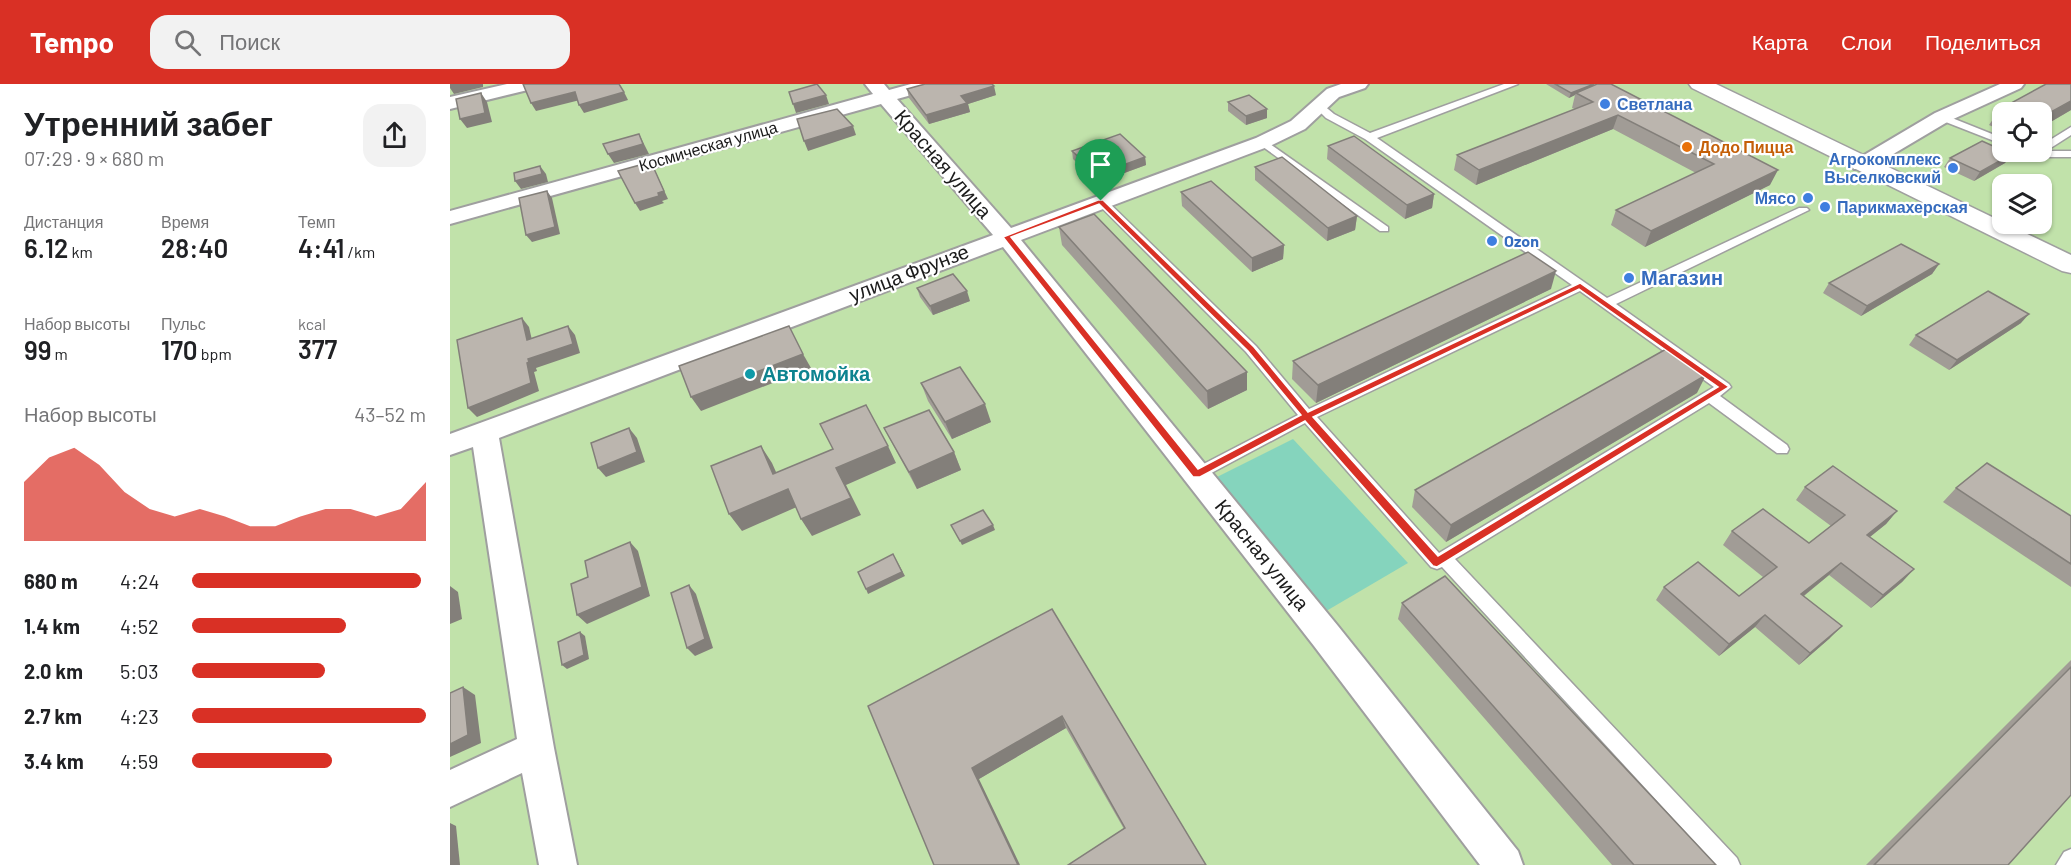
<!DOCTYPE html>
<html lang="ru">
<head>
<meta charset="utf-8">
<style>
  body { margin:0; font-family:Barlow,sans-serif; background:#f2f2f2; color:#202124; height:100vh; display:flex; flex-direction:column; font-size:22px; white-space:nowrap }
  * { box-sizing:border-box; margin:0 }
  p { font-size:20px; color:#757577 }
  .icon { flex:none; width:33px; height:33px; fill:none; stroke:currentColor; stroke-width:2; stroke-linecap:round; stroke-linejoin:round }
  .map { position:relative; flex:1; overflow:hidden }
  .side { display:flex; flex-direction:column; background:#fff; width:450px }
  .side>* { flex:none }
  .fabs { position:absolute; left:1542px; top:18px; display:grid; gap:12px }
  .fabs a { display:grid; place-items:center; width:60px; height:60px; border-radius:12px; background:#fff; box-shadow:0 2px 4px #0004; font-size:30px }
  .pin { position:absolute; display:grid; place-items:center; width:51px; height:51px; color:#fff; margin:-62px -26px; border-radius:50% 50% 50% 0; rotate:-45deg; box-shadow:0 0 6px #0007 }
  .pin .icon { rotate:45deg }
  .round { display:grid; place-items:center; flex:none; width:63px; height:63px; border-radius:18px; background:#f2f2f2 }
  .head { display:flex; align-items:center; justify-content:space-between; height:102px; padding:0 24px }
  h1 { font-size:33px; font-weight:600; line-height:45px }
  .stats { display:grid; grid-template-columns:repeat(3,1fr); gap:9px; height:102px; padding:6px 24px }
  .stats div { display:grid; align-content:center }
  .stats b { font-size:26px; font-weight:600 }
  .stats small { font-size:16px; font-weight:400 }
  .stats p { font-size:16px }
  .chart { height:168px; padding:12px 24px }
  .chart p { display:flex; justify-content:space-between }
  .chart svg { width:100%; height:108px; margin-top:6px; fill:#d93025; opacity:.7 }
  ul { padding:0 24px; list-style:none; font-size:20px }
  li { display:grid; grid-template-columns:96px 72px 1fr; align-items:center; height:45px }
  li i { height:15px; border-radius:8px; background:#d93025 }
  header { display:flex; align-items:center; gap:36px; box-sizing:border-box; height:84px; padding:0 30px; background:#d93025; color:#fff }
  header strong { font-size:28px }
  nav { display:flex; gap:33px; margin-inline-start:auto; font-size:21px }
  .search { width:420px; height:54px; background:#f2f2f2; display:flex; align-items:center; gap:15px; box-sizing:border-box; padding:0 21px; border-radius:18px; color:#757577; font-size:22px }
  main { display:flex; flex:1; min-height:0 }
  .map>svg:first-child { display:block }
  .grass { fill:#c1e2aa; fill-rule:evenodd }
  .pitch { fill:#85d4bd }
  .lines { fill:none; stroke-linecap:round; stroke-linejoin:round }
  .service-casing { stroke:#9f9f9f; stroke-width:3 }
  .minor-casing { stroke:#9f9f9f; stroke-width:4 }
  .tertiary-casing { stroke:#9f9f9f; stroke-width:3 }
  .service { fill:#fff; fill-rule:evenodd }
  .minor { fill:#fff; fill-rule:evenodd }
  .tertiary { fill:#fff; fill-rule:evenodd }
  .wall { fill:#a19c96 }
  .shaded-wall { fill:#837f7a }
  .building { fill:#bbb5ae; stroke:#837f7a; stroke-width:1.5 }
  .route { fill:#d93025; stroke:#fff; stroke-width:1.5; fill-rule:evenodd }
  .shop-dot { fill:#3f7fe0; stroke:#fff; stroke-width:2 }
  .food-dot { fill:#e8710a; stroke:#fff; stroke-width:2 }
  .culture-dot { fill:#0f9aa8; stroke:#fff; stroke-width:2 }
  .labels { text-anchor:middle; stroke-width:4.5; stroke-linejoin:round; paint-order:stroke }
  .far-shop-label { font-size:16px; font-weight:bold; fill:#366cbe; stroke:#fff; text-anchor:start }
  .far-street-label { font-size:16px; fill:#1b1b1b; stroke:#fff }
  .far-food-label { font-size:16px; font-weight:bold; fill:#c56008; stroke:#fff; text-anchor:start }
  .street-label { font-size:20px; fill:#1b1b1b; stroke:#fff }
  .shop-label { font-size:20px; font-weight:bold; fill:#366cbe; stroke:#fff; text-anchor:start }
  .culture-label { font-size:20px; font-weight:bold; fill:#0d838f; stroke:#fff; text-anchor:start }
</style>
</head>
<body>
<header>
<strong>Tempo</strong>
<div class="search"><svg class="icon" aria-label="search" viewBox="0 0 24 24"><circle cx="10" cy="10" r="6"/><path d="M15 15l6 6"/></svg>Поиск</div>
<nav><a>Карта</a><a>Слои</a><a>Поделиться</a></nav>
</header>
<main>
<section class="side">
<div class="head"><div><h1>Утренний забег</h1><p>07:29 · 9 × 680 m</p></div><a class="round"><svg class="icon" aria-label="share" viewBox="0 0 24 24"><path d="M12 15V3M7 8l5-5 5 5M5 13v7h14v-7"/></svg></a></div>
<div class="stats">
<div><p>Дистанция</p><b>6.12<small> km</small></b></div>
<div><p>Время</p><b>28:40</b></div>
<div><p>Темп</p><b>4:41<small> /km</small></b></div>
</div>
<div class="stats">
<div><p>Набор высоты</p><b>99<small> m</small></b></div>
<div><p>Пульс</p><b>170<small> bpm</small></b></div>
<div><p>kcal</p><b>377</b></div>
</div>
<div class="chart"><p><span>Набор высоты</span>43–52 m</p>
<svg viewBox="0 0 160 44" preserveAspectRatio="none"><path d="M0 44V20L10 10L20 6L30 13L40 24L50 31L60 34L70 31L80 34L90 38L100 38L110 34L120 31L130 31L140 34L150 31L160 20V44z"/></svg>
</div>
<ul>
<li><b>680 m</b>4:24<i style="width:98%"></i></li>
<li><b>1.4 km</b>4:52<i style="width:66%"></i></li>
<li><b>2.0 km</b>5:03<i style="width:57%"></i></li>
<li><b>2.7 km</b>4:23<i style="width:100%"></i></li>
<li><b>3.4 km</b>4:59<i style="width:60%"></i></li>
</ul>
</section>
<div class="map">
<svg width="1621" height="781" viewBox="0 0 1621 781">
  <rect width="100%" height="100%" fill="#ebe9e1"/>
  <!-- grass -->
  <path class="grass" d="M0,0H1621V781H0ZM1552,28H1592V68H1552ZM1552,100H1592V140H1552Z"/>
  <!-- pitch -->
  <polygon class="pitch" points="843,355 958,479 866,533 757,398"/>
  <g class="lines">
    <!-- service casing -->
    <g class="service-casing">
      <g id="service">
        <path d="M1054,0H1068L927,54L1157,214L1349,124H1357L1359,126L1166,220L1279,300L1281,303L1270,312L1337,361L1339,365L1337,369H1327L1259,319L1005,475L1287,774L1290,781H1266L992,483L987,485L981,483L855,339L752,394H742L740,390L742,386L848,331L796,268L645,117L647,115H655L806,262L859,325L1122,201L915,55L876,34L864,22L872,20L884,30L920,49ZM1130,207L1264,303L989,469L867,333Z"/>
        <polygon points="1492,30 1552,54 1552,60 1488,35 1487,33"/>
        <polygon points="1621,43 1621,51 1596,67 1621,67 1621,73 1584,73 1573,68 1592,68 1592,61"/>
        <polygon points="813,55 938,143 938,147 930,147 809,60 808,58"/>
        <polygon points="1621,765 1621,781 1606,781 1614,768"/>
      </g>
    </g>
    <!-- minor casing -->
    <g class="minor-casing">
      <g id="minor">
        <polygon points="57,0 89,0 86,4 0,25 0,13"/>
        <polygon points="415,0 434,0 439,6 461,0 490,0 487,4 447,15 561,144 806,54 841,37 877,5 891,0 918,0 915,4 889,13 855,45 820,62 571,156 888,542 1068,767 1073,781 1030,781 864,562 553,163 49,354 104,664 127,781 89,781 72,689 0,723 0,686 67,655 23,363 0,371 0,350 543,151 431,20 0,140 0,127 423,10"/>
        <polygon points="1550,0 1574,0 1571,4 1499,37 1418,85 1404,85 1401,81 1404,77 1485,29"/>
      </g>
    </g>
    <!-- tertiary casing -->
    <g class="tertiary-casing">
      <polygon id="tertiary" points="1239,0 1266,0 1621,171 1621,189 1612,187 1242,4"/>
    </g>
    <!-- service -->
    <use href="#service" class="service"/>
    <!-- minor -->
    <use href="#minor" class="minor"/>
    <!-- tertiary -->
    <use href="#tertiary" class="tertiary"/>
  </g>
  <!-- wall -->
  <g class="wall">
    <polygon points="1096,0 1144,0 1144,1 1320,101 1195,163 1161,141 1166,126 1246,89 1163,45 1026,101 1004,86 1007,71 1125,25 1122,24 1125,11 1119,14"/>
    <polygon points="457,5 546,11 518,20 520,28 479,40 459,14"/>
    <polygon points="778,18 817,25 817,34 796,41 778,27"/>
    <polygon points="1550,25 1621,26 1592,43 1592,28 1552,28 1552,47 1539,41"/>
    <polygon points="878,62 984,110 982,124 955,135 877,75"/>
    <polygon points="622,67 695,73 696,81 658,95 656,93 646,97 623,75"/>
    <polygon points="1562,70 1555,79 1524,97 1494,83 1500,74"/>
    <polygon points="805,83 907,132 905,146 877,157 805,96"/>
    <polygon points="731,108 834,161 833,175 802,188 732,122"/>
    <polygon points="609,143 797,288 797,306 758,325 612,161"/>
    <polygon points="1489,180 1482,190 1411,232 1373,209 1379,199"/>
    <polygon points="467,204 520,217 483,231 470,213"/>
    <polygon points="1101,205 866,319 842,295 843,277"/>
    <polygon points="1571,239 1499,286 1459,261 1466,251"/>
    <polygon points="471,299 541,338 502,355 478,317"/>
    <polygon points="1247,309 996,458 962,423 965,406"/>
    <polygon points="434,344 504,368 511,386 467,405 443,361"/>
    <polygon points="1355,403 1447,427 1436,440 1420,453 1464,485 1452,498 1421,524 1379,491 1354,512 1380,554 1349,581 1305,543 1269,572 1206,516 1214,503 1289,512 1313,493 1273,461 1282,447 1359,459 1381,442 1346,416"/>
    <polygon points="1506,404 1621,432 1621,503 1493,418"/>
    <polygon points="952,519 1266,781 1162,781 948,535"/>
    <polygon points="602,525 756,781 674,745 616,644 529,695"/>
    <polygon points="1621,576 1621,711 1558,781 1416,781"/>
  </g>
  <!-- shaded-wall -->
  <g class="shaded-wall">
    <polygon points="0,0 33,0 33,3 4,10 0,4"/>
    <polygon points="1144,0 1143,4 1126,9 1125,11 1119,14 1121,9"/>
    <polygon points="544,2 546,11 518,20 520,28 479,40 476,31 511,12"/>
    <polygon points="125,8 130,16 86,27 81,19"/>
    <polygon points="174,8 178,16 134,29 129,21"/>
    <polygon points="31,9 37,18 42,38 17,44 10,35"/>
    <polygon points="376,11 379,20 346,29 343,20"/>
    <polygon points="1621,17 1621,26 1592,43 1592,33"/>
    <polygon points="817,25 817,34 796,41 796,32"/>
    <polygon points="1168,31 1163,45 1026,101 1029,86"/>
    <polygon points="403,42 406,51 358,67 354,57"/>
    <polygon points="189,50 199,70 164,79 158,70"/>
    <polygon points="1562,70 1555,79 1524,97 1530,88"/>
    <polygon points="695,73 696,81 658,95 657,87"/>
    <polygon points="201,78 218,115 212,117 214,119 190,127 185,119 208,109"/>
    <polygon points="90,82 96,90 98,98 71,105 65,97"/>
    <polygon points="655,85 656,93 646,97 645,88"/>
    <polygon points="1328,86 1320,101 1195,163 1201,147"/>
    <polygon points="97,107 102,114 110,150 82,158 76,151"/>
    <polygon points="984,110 982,124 955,135 957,121"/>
    <polygon points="907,132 905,146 877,157 878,144"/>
    <polygon points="834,161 833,175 802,188 802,174"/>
    <polygon points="1489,180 1482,190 1411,232 1417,222"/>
    <polygon points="1106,187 1101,205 866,319 868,301"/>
    <polygon points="517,207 520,217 483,231 480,222"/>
    <polygon points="1579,230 1571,239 1499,286 1507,276"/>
    <polygon points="72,234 79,243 84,265 77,256"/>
    <polygon points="118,242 125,251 130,269 86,284 87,287 84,288 89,307 27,333 18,324 77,279 78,275"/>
    <polygon points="353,270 361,284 251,327 241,313"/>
    <polygon points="797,288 797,306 758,325 757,307"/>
    <polygon points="1256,291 1247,309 996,458 1001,441"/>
    <polygon points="535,320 541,338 502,355 495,338"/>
    <polygon points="179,344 187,354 195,378 156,393 148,384"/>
    <polygon points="311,362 322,379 334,406 338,405 349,422 292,447 279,430 323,390"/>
    <polygon points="438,362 446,379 396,401 411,431 362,452 351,435 386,384"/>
    <polygon points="504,368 511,386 467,405 459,388"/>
    <polygon points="1447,427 1436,440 1406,464 1417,451"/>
    <polygon points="543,441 545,446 512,461 510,457"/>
    <polygon points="180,458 188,467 200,512 137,540 127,531"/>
    <polygon points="443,470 455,492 418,510 416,505"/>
    <polygon points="1391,479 1379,491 1341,522 1351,510"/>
    <polygon points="1464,485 1452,498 1421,524 1433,511"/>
    <polygon points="239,501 246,510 263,564 245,572 237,564"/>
    <polygon points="0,502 8,508 12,535 0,540"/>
    <polygon points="1315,531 1305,543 1269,572 1279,560"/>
    <polygon points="1392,542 1380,554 1349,581 1360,569"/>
    <polygon points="130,548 135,552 139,575 117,585 112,581"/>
    <polygon points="13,603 25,611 31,659 0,673 0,660"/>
    <polygon points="612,632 616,644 529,695 570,781 568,781 522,684"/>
    <polygon points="0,739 6,742 10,781 0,781"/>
  </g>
  <!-- building -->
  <g class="building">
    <polygon points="73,0 169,0 174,8 129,21 125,8 81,19"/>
    <polygon points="367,0 376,11 343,20 339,8"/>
    <polygon points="475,0 542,0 544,2 511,12 517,19 476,31 457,5"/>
    <polygon points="1105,0 1144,0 1121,9"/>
    <polygon points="1147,0 1161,0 1328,86 1201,147 1166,126 1264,80 1168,31 1029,86 1007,71 1143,18 1126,9"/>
    <polygon points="1596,0 1621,0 1621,17 1592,33 1592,28 1558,28 1550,25"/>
    <polygon points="31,9 35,29 10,35 6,15"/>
    <polygon points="799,11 817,25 796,32 778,18"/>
    <polygon points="387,25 403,42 354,57 347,35"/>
    <polygon points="189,50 193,60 158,70 153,60"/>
    <polygon points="670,50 695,73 657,87 655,85 645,88 622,67"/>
    <polygon points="904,52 984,110 957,121 878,62"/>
    <polygon points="1532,57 1552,66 1552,68 1556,68 1562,70 1530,88 1500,74"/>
    <polygon points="832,73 907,132 878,144 805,83"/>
    <polygon points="201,78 214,107 208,109 209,112 185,119 168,87"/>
    <polygon points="90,82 92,90 65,97 64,89"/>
    <polygon points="761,97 834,161 802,174 731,108"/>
    <polygon points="97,107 105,143 76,151 69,114"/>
    <polygon points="644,130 797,288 757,307 609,143"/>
    <polygon points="1451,160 1489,180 1417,222 1379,199"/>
    <polygon points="1078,168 1106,187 868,301 843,277"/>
    <polygon points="503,190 517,207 480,222 467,204"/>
    <polygon points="1538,207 1579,230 1507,276 1466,251"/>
    <polygon points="72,234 77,256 118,242 123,260 78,275 79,278 77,279 81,299 18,324 7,256"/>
    <polygon points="339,242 353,270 241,313 229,282"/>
    <polygon points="1218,264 1256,291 1001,441 965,406"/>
    <polygon points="510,283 535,320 495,338 471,299"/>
    <polygon points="416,321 438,362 386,384 401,414 351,435 338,405 279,430 261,382 311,362 323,390 383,365 370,340"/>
    <polygon points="479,326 504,368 459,388 434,344"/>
    <polygon points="179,344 187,368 148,384 141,359"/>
    <polygon points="1537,379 1621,432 1621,480 1506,404"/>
    <polygon points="1383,382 1447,427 1417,451 1464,485 1433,511 1391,479 1351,510 1392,542 1360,569 1315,531 1279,560 1214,503 1248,478 1289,512 1327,483 1282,447 1313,425 1359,459 1395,431 1355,403"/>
    <polygon points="533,426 543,441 510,457 501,441"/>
    <polygon points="180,458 192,503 127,531 121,500 138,493 135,477"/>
    <polygon points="443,470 452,488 416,505 408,488"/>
    <polygon points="995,492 1266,781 1184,781 952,519"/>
    <polygon points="239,501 255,555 237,564 221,509"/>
    <polygon points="602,525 756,781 618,781 675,744 612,632 522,684 568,781 484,781 418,622"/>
    <polygon points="130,548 134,571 112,581 108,558"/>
    <polygon points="1621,583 1621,711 1558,781 1424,781"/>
    <polygon points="13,603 18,651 0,660 0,609"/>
  </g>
  <!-- route -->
  <path class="route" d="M648,116H653L804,263L858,328L1130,199L1279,303L987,483L983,482L855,337L750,393H743L553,153ZM649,120L798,267L851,331L748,385L561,153ZM1129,205L1268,303L988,472L863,333Z"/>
  <!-- markers -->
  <g class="shop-dot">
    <circle cx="1155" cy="20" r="6"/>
    <circle cx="1503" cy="84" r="6"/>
    <circle cx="1358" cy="114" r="6"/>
    <circle cx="1375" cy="123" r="6"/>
    <circle cx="1042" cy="157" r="6"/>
    <circle cx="1179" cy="194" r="6"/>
  </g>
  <circle class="food-dot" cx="1237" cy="63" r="6"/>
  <circle class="culture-dot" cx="300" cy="290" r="6"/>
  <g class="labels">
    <!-- far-shop labels -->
    <g class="far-shop-label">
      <text x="1167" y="26">Светлана</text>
      <text x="1491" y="81" text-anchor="end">Агрокомплекс<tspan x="1491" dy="18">Выселковский</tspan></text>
      <text x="1346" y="120" text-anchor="end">Мясо</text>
      <text x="1387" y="129">Парикмахерская</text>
      <text x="1054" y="163">Ozon</text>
    </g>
    <!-- far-street labels -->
    <g class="far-street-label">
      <text transform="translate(258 62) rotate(-16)" y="6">Космическая улица</text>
    </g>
    <!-- far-food labels -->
    <g class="far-food-label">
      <text x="1249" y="69">Додо Пицца</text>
    </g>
    <!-- street labels -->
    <g class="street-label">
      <text transform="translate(493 80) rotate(49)" y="7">Красная улица</text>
      <text transform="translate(459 189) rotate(-21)" y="7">улица Фрунзе</text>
      <text transform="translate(812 471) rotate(51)" y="7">Красная улица</text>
    </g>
    <!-- shop labels -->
    <g class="shop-label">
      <text x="1191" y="201">Магазин</text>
    </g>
    <!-- culture labels -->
    <g class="culture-label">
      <text x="312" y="297">Автомойка</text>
    </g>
  </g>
</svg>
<div class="fabs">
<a><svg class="icon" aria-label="locate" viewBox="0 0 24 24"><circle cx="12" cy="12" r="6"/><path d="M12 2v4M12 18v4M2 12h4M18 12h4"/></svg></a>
<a><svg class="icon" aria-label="layers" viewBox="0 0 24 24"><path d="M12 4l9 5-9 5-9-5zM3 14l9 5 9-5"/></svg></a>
</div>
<div class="pin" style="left:651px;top:117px;background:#1e9e55"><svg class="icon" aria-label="arrive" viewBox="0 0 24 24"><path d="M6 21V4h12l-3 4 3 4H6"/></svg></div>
</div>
</main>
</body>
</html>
